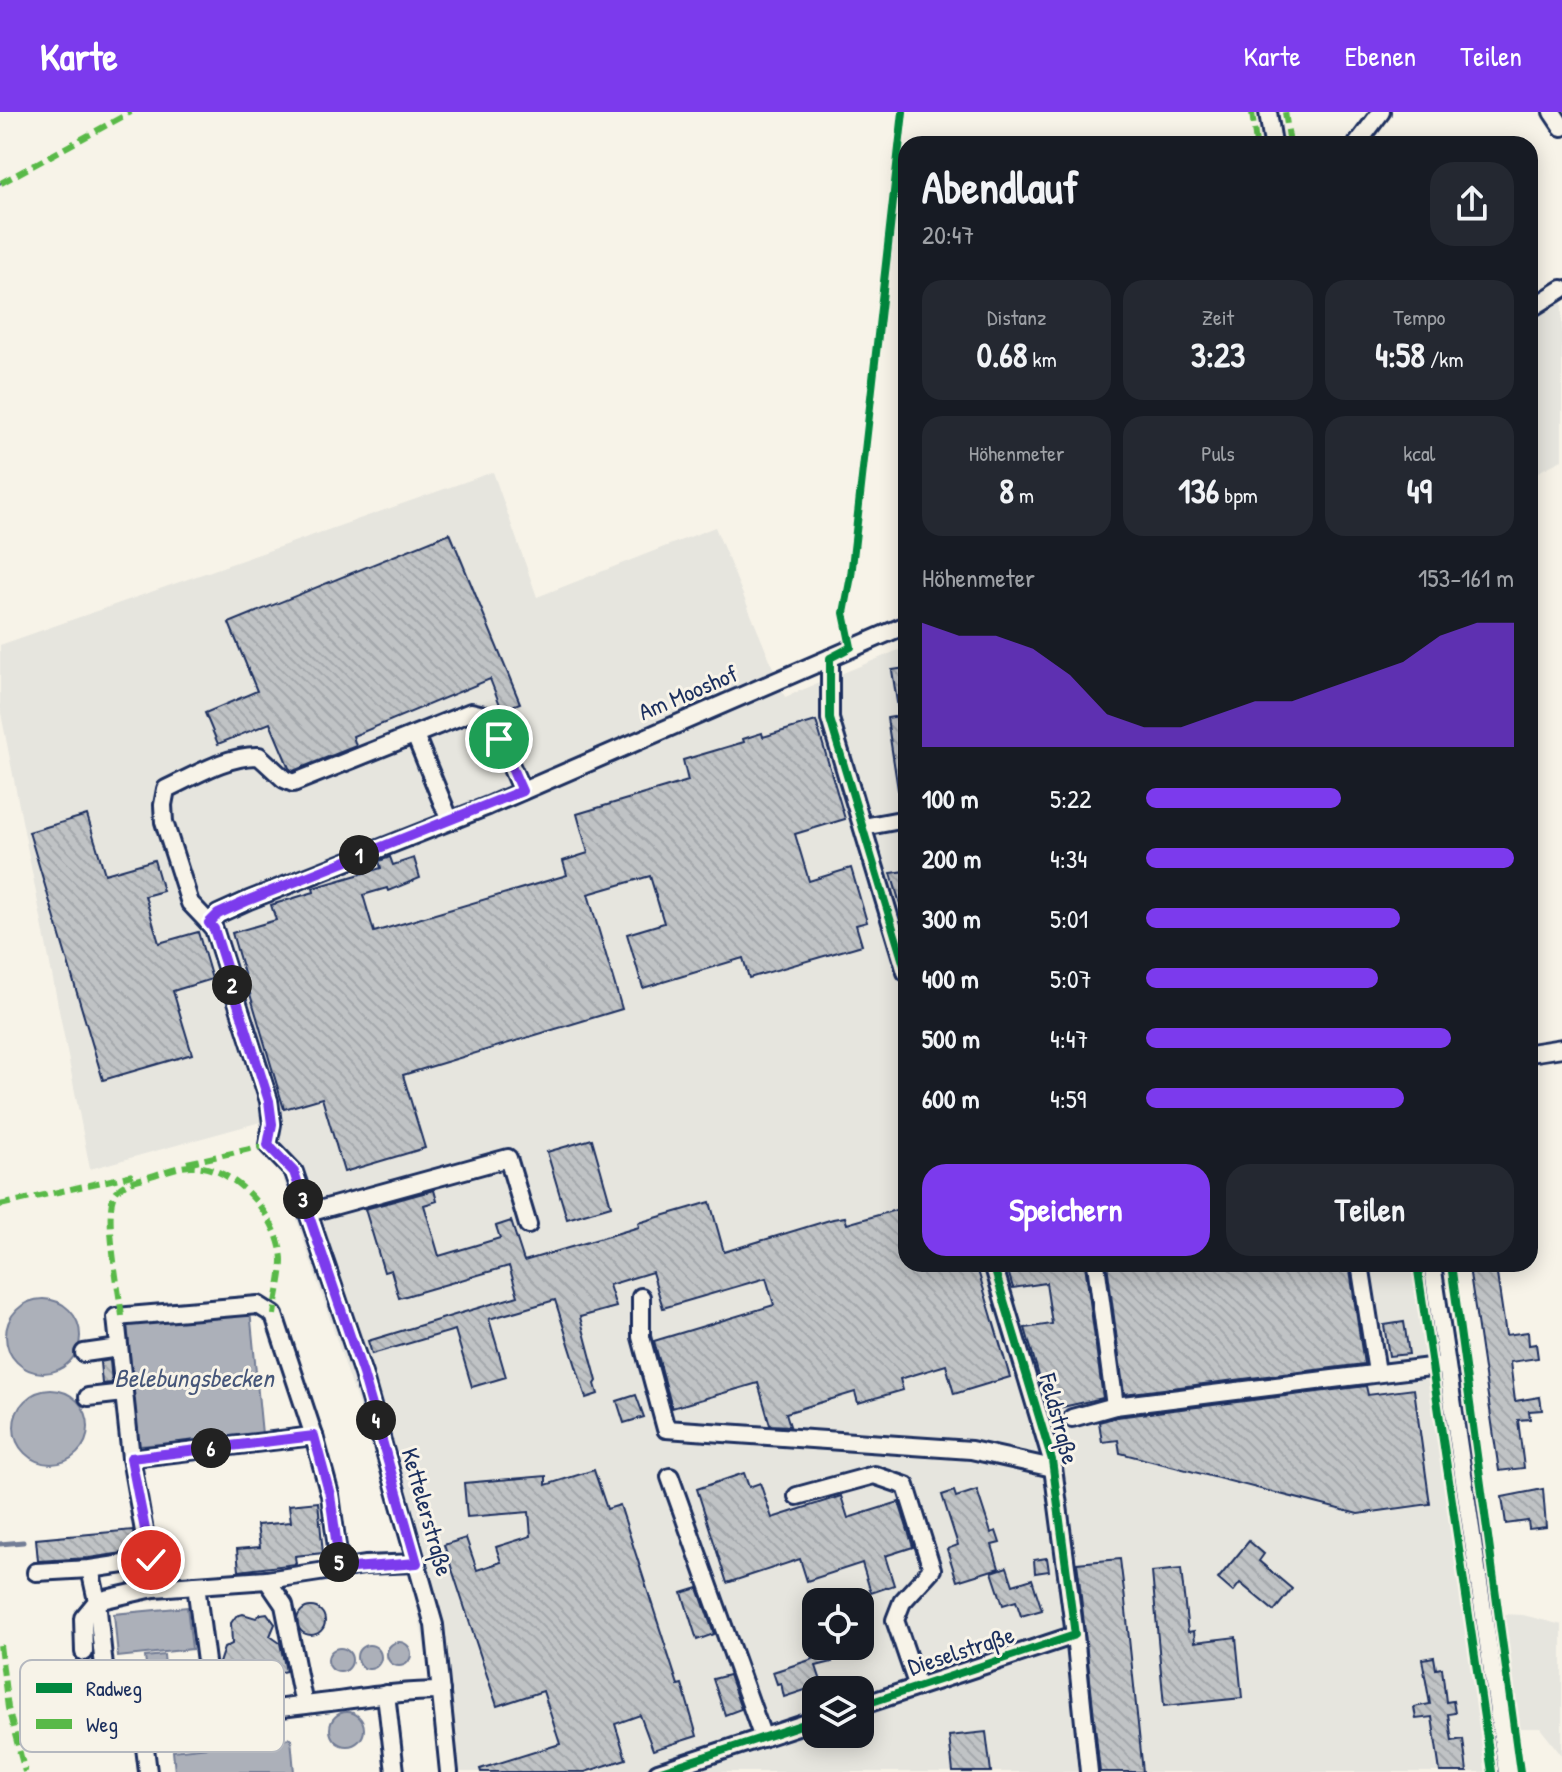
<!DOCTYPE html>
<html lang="de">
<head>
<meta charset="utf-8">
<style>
  body { margin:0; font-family:"Patrick Hand",sans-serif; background:#242831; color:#f1f3f6; height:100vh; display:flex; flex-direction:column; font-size:30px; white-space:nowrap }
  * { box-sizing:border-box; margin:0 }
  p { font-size:26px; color:#9ea1a6 }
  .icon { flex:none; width:44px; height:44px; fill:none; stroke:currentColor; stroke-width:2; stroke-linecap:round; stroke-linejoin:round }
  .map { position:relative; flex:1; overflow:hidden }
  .panel { position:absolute; left:898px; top:24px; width:640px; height:1136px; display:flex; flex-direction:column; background:#171b24; border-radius:24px; box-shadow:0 4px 20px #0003 }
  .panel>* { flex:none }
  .fabs { position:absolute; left:802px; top:1476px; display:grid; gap:16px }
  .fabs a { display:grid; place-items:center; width:72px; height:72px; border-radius:16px; background:#171b24; box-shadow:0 4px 20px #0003; font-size:40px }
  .pin { position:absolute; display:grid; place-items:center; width:68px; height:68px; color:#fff; margin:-34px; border:4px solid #fff; border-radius:50%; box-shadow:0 2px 8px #0007 }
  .km { position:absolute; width:40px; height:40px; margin:-20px; border-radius:50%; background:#222; color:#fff; font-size:22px; line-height:40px; text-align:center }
  .round { display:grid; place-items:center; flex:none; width:84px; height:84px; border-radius:24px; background:#242831 }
  .overview { display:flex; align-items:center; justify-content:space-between; height:136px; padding:0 24px }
  h1 { font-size:44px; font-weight:700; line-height:60px }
  .stats { display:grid; grid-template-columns:repeat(3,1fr); gap:12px; height:136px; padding:8px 24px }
  .stats div { display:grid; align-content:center; border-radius:20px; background:#242831; text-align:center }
  .stats b { font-size:34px; font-weight:700 }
  .stats small { font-size:22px; font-weight:400 }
  .stats p { font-size:22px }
  .chart { height:224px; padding:16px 24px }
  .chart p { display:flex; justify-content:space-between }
  .chart svg { width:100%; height:144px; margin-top:8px; fill:#7c3aed; opacity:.7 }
  .button { display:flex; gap:16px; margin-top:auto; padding:16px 24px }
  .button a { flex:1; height:92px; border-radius:24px; background:#7c3aed; color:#fff; font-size:32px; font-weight:700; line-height:92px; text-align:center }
  .button a+a { background:#242831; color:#f1f3f6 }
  ul { padding:0 24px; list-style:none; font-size:26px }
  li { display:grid; grid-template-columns:128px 96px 1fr; align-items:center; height:60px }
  li i { height:20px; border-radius:10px; background:#7c3aed }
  header { display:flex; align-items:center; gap:48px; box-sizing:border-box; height:112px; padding:0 40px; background:#7c3aed; color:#fff }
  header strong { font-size:38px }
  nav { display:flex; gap:44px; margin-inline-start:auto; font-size:28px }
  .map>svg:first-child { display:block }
  .built { fill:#e6e5de; fill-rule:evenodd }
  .water { fill:#acb0b9; stroke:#727c95; stroke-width:2 }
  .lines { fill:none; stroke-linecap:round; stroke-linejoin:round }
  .stream { stroke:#727c95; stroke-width:5 }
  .building { fill:url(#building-back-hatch); stroke:#1b2f5e; stroke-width:2 }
  .minor-tunnel { stroke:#cbcccc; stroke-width:16; stroke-dasharray:16 8; stroke-linecap:butt }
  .minor-casing { stroke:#1b2f5e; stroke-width:22 }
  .path { stroke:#1b2f5e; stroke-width:3; stroke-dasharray:2 6; stroke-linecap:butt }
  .minor { stroke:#f7f3e8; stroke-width:16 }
  .quiet { stroke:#58b947; stroke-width:6; stroke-dasharray:12 6; stroke-linecap:butt }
  .cycleway-casing { stroke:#f7f3e8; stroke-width:13 }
  .cycleway { stroke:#00873e; stroke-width:8 }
  .route-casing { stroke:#fff; stroke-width:16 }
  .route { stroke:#7c3aed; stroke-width:10 }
  .labels { text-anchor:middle; stroke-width:6; stroke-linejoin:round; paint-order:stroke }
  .street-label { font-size:24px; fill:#1b2f5e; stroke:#f7f3e8 }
  .water-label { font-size:26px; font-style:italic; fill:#465679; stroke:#f7f3e8 }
  .key { fill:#f7f3e8; stroke:#b5b8bf; stroke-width:2 }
  .key-label { font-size:22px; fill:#1b2f5e }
</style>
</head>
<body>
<header>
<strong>Karte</strong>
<nav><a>Karte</a><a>Ebenen</a><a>Teilen</a></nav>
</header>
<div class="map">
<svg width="1562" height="1660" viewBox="0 0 1562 1660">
  <defs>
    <pattern id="building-back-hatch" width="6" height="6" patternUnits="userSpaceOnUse" patternTransform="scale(2)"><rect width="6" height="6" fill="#c0c3c5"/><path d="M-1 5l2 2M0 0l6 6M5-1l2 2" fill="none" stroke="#a4a8ac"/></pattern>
  </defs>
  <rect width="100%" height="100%" fill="#f7f3e8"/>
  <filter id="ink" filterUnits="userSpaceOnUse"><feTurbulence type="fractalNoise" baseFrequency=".0125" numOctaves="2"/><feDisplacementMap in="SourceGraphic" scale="16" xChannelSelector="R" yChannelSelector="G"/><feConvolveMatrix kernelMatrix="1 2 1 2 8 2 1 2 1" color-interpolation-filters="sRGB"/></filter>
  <g filter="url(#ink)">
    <!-- built -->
    <g class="built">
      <polygon points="1562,183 1562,348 1530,364 1530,203"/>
      <path d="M493,360L537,485L715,415L785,585L906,535V1152H1415L1486,1660H438L435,1591L406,1436L264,1009L90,1057L0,596V533ZM816,1490H860V1534H816ZM816,1578H860V1622H816Z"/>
      <polygon points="1501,1502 1523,1503 1562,1513 1562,1644 1540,1616 1519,1616"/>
    </g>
    <!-- water -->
    <g class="water">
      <circle cx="43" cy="1224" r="37"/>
      <polygon points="250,1198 262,1322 139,1334 127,1211"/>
      <circle cx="51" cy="1315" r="37"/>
      <polygon points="187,1495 192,1537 118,1545 114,1502"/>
      <circle cx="399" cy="1542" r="12"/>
      <circle cx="369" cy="1545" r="12"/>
      <circle cx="340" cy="1548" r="12"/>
      <polygon points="164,1543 169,1594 151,1596 145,1545"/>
      <circle cx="347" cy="1617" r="17"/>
      <polygon points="291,1626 294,1660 175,1660 173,1639"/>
    </g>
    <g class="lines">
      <!-- stream -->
      <polyline class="stream" points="0,1432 23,1430"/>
    </g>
    <!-- building -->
    <g class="building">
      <polygon points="450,421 520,591 502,598 490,567 353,624 356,634 293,659 289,656 270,611 218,632 205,601 257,579 229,511"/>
      <polygon points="906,556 906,603 899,603 892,558"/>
      <polygon points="906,603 906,684 899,684 887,606"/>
      <polygon points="816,609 845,707 795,722 809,769 851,756 867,810 856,813 862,833 749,866 743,846 643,876 627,822 664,811 650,764 588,782 622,897 403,963 425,1036 344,1060 322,986 284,997 232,821 276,808 271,793 314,780 313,776 381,756 379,749 390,745 393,753 414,746 420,766 388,779 387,776 363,783 374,820 567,763 563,749 588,741 577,702 688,669 683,648 744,630 743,627 762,621 763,625"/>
      <polygon points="87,703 105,762 154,748 163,779 145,784 159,831 198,820 212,867 173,879 192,942 103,968 29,720"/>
      <polygon points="906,759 906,801 903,802 891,761"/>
      <polygon points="592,1027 611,1094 567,1107 547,1040"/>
      <polygon points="434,1078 437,1089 424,1093 439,1144 500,1126 496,1114 511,1109 524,1149 639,1115 638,1111 710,1090 724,1140 833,1107 845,1105 847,1112 906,1095 906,1152 976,1152 1010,1265 954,1282 946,1253 900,1267 903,1278 858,1291 855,1280 786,1301 790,1314 770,1313 758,1271 672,1296 654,1229 774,1193 766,1166 663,1196 652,1160 609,1173 616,1195 580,1205 597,1269 595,1272 598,1282 586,1286 555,1188 489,1207 506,1265 472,1275 455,1218 372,1242 368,1229 518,1184 509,1154 399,1186 391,1158 384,1160 365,1097"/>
      <polygon points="1006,1152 1085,1152 1103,1286 1049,1298 1025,1216 1052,1212 1046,1171 1013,1176"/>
      <polygon points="1107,1152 1349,1152 1364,1252 1124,1282"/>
      <polygon points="1496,1156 1506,1223 1528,1220 1529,1233 1536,1232 1538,1246 1510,1250 1515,1289 1540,1285 1542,1298 1529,1299 1530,1307 1518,1308 1524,1356 1499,1359 1470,1162 1471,1160"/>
      <polygon points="1404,1210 1409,1242 1389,1244 1384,1213"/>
      <polygon points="110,1248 112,1271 102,1272 100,1250"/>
      <polygon points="1366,1274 1368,1283 1414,1277 1430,1392 1358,1402 1120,1341 1118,1328 1102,1330 1099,1310 1117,1305"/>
      <polygon points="636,1283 644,1305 624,1311 617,1289"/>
      <polygon points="594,1358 607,1397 620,1393 678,1573 682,1572 697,1624 653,1638 640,1603 615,1612 626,1647 585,1660 481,1660 480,1657 560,1632 543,1579 497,1594 444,1433 466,1426 477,1458 501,1450 496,1435 531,1424 529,1400 467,1405 464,1371 546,1364 546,1373"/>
      <polygon points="744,1361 749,1375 760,1371 772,1406 841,1384 848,1406 899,1390 913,1435 885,1444 894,1473 871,1481 862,1451 807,1469 800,1447 727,1471 697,1377"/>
      <polygon points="1543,1377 1546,1415 1529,1417 1528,1409 1506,1412 1502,1385"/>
      <polygon points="977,1378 991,1421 996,1419 1000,1431 992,1433 999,1456 957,1469 947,1437 958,1433 942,1383 954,1379 956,1385"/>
      <polygon points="318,1390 323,1441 295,1444 296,1452 239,1459 237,1437 260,1435 257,1413 291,1410 289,1393"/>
      <polygon points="133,1418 136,1439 89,1446 38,1449 36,1427"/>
      <polygon points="1249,1429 1264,1442 1259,1449 1292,1477 1274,1499 1240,1471 1233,1480 1218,1467"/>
      <polygon points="1047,1446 1049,1459 1035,1461 1034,1448"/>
      <polygon points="1120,1447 1124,1479 1143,1660 1100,1660 1079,1466 1077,1451"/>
      <polygon points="1007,1455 1013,1473 1032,1467 1042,1498 1021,1504 1016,1489 1003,1493 992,1460"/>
      <polygon points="1181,1457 1188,1520 1194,1519 1195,1530 1236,1525 1242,1586 1164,1594 1152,1460"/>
      <polygon points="698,1476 714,1522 697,1528 682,1481"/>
      <circle cx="311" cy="1509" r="14"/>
      <polygon points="267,1501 275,1512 270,1524 280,1531 286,1559 269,1563 257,1556 240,1567 225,1564 219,1551 224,1536 232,1532 231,1511 236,1504 243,1502 256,1506 261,1502"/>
      <polygon points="817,1534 827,1534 832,1550 816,1554 824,1578 808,1577 784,1585 781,1571 777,1572 773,1560 813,1547 810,1536"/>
      <polygon points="1434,1545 1436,1557 1442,1556 1446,1590 1453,1589 1455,1601 1448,1602 1452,1629 1463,1627 1467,1660 1440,1660 1432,1605 1416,1607 1414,1595 1430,1592 1422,1547"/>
      <polygon points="76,1547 84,1551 92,1548 90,1561 83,1560 77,1563"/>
      <polygon points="729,1563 741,1597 725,1603 713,1567"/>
      <polygon points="986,1620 991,1660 953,1660 949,1624"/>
    </g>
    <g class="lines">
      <!-- minor-tunnel -->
      <polyline class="minor-tunnel" points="84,1540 85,1571"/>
      <!-- minor casing -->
      <g class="minor-casing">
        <g id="minor">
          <polyline points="1268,0 1273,32"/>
          <polyline points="1552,0 1562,15"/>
          <polyline points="1357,32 1381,0"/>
          <polyline points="1530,197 1562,177"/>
          <polyline points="830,546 830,607 906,860"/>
          <polyline points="415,623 450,709"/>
          <polyline points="863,715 906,707"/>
          <path d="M209,811L190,791L164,710L163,693L166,677C194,664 228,643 259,644L284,667L293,671L471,600L484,603L499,627L522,679"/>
          <polyline points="1530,941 1562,936"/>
          <polyline points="308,1101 508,1046 528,1113"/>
          <polyline points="993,1152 1052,1348 1075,1523 1089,1660"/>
          <polyline points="1360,1152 1377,1260"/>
          <polyline points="1432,1152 1507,1660"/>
          <polyline points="641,1185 641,1225 666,1317 971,1338 1053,1356"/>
          <polyline points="84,1241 119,1236"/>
          <polyline points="88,1285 124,1281"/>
          <polyline points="1115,1294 1446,1253"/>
          <polyline points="1072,1306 1115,1294 1096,1152"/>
          <polyline points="131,1346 314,1324"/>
          <polyline points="670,1365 763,1626"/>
          <polyline points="797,1384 874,1363 906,1374 932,1457 902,1490 895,1508 918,1575"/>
          <path d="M417,1451L365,1453L267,1468L154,1476L97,1489L110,1611C183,1610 257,1599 330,1590C367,1585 404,1579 441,1579"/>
          <polyline points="36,1460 90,1457 151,1448"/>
          <polyline points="267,1468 284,1493 304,1593"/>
          <polyline points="196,1473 213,1603"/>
          <polyline points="154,1476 131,1346 116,1205 258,1193 274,1203 314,1324 330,1383 340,1457"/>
          <polyline points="84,1540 83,1506 97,1489 90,1457"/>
          <polyline points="85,1571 87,1591 94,1605 110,1611"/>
          <polyline points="386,1582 395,1660"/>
          <polyline points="860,1594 1075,1523"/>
          <polyline points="142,1611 148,1660"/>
          <polyline points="449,1660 434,1513 363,1262 294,1060 268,1033 272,1012 269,989 214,817 209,811 218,802 249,788 488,694 906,513"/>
          <polyline points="658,1660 816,1608"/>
        </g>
      </g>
      <!-- path -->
      <polyline class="path" points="0,71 1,71"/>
      <!-- minor -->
      <use href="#minor" class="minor"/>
      <!-- quiet -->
      <g class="quiet">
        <polyline points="1252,0 1256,32"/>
        <polyline points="1285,0 1290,32"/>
        <polyline points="1,71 131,0"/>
        <polyline points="187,1051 268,1033"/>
        <polyline points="0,1093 133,1063"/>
        <path d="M122,1204C119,1180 104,1103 114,1083C121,1070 138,1068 151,1064C164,1060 178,1054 192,1054C236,1054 280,1107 282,1148C282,1166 276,1186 274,1203"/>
        <polyline points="0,1533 8,1596 25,1660"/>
      </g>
      <!-- cycleway casing -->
      <g class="cycleway-casing">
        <g id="cycleway">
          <polyline points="903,0 851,464 844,501 851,535 830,546 830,607 906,860"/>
          <polyline points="1417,1152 1492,1660"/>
          <polyline points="1451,1152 1520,1660"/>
          <polyline points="860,1594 1075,1523 1052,1348 993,1152"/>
          <polyline points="658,1660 816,1608"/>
        </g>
      </g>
      <!-- cycleway -->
      <use href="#cycleway" class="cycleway"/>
    </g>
  </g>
  <g class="lines" filter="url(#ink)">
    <!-- route casing -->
    <g class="route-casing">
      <polyline id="route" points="151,1448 131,1346 314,1324 330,1383 340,1457 417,1451 363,1262 294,1060 268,1033 272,1012 269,989 214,817 209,811 218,802 249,788 522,679 499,627"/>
    </g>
    <!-- route -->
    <use href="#route" class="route"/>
  </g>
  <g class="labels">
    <!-- street labels -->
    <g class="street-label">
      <text transform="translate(688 581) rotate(-23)" y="8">Am Mooshof</text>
      <text transform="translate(1059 1307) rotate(75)" y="8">Feldstraße</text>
      <text transform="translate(427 1400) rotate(74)" y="8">Kettelerstraße</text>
      <text transform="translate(961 1539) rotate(-18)" y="8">Dieselstraße</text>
    </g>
    <!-- water labels -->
    <g class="water-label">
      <text x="194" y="1275">Belebungsbecken</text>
    </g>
  </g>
  <!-- legend -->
  <rect x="20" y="1548" width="264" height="92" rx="12" class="key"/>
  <rect x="36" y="1571" width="36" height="10" fill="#00873e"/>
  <rect x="36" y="1607" width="36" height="10" fill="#58b947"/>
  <g class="key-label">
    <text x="86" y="1584">Radweg</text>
    <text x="86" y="1620">Weg</text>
  </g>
</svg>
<div class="fabs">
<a><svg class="icon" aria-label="locate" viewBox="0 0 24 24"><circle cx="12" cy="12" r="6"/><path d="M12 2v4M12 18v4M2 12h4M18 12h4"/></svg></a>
<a><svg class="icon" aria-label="layers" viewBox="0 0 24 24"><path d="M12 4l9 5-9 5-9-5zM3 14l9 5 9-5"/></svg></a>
</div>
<div class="pin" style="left:499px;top:627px;background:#1e9e55"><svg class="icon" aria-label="arrive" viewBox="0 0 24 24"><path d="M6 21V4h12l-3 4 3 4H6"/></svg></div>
<div class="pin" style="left:151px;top:1448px;background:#d93025"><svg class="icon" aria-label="check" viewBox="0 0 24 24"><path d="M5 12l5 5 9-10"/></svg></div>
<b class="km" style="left:359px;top:743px">1</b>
<b class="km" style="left:232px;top:873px">2</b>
<b class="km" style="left:303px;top:1087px">3</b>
<b class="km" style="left:376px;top:1308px">4</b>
<b class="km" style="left:339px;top:1450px">5</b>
<b class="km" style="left:211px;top:1336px">6</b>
<section class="panel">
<div class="overview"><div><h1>Abendlauf</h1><p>20:47</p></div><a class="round"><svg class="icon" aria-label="share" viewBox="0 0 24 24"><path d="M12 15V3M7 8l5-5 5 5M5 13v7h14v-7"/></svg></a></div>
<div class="stats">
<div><p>Distanz</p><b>0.68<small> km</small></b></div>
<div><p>Zeit</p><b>3:23</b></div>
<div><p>Tempo</p><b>4:58<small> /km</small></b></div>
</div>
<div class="stats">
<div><p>Höhenmeter</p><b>8<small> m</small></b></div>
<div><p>Puls</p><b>136<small> bpm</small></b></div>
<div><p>kcal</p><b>49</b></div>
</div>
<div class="chart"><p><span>Höhenmeter</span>153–161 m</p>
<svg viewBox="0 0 160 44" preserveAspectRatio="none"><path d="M0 44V6L10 10L20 10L30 14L40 22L50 34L60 38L70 38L80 34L90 30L100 30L110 26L120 22L130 18L140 10L150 6L160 6V44z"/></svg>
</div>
<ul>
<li><b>100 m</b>5:22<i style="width:53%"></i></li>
<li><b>200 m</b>4:34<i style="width:100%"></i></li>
<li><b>300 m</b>5:01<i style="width:69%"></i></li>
<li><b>400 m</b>5:07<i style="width:63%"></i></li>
<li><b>500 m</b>4:47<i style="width:83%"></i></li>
<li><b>600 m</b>4:59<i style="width:70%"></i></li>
</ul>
<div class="button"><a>Speichern</a><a>Teilen</a></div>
</section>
</div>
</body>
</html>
